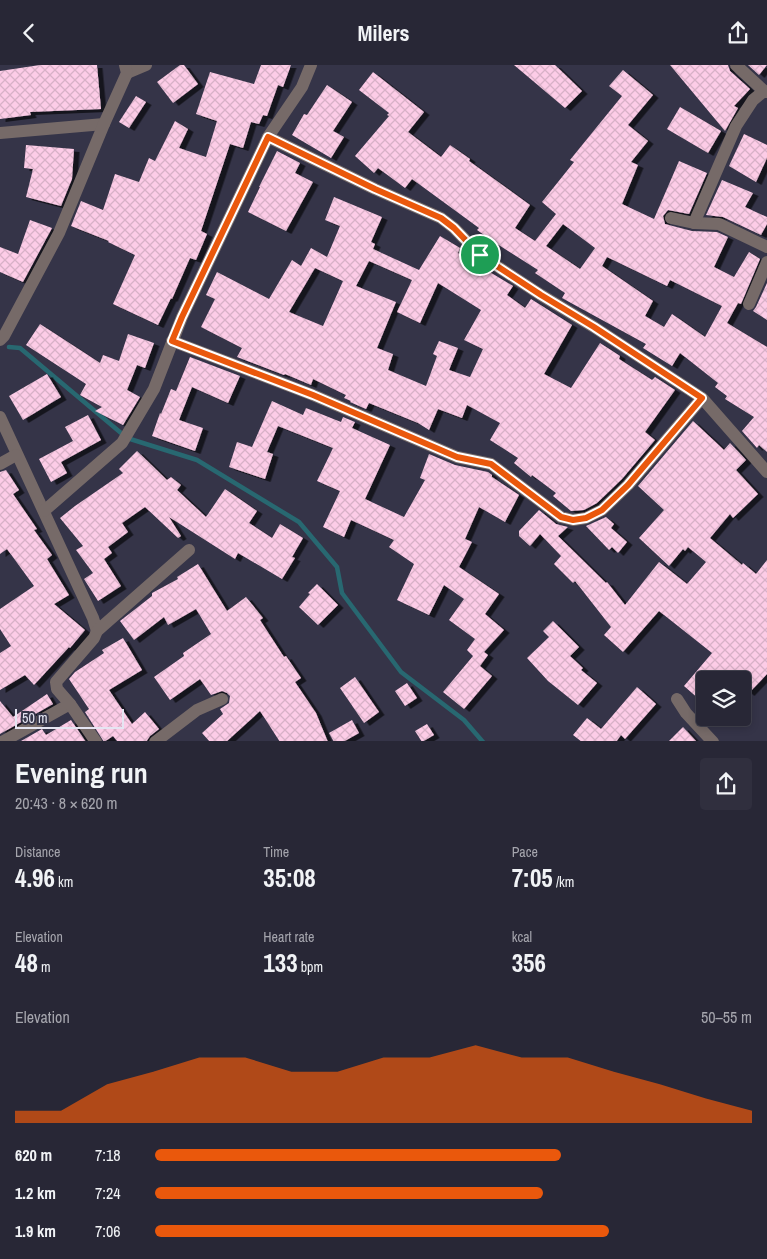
<!DOCTYPE html>
<html lang="en">
<head>
<meta charset="utf-8">
<style>
  body { margin:0; font-family:"Archivo Narrow",sans-serif; background:#302f3e; color:#f1f3f6; height:100vh; display:flex; flex-direction:column; font-size:19px; white-space:nowrap }
  * { box-sizing:border-box; margin:0 }
  p { font-size:16px; color:#a5a5ad }
  .icon { flex:none; width:28px; height:28px; fill:none; stroke:currentColor; stroke-width:2; stroke-linecap:round; stroke-linejoin:round }
  .map { position:relative; height:676px; overflow:hidden }
  .side { display:flex; flex-direction:column; background:#282736; flex:1 }
  .side>* { flex:none }
  .buttons { position:absolute; left:696px; top:606px; display:grid; gap:10px }
  .buttons a { display:grid; place-items:center; width:55px; height:55px; border-radius:5px; background:#282736; box-shadow:0 2px 8px #0003,0 0 0 1px #444451; font-size:25px }
  .scale { position:absolute; left:15px; bottom:12px; width:109px; box-sizing:border-box; padding-left:5px; border:2px solid #e5e5f2; border-top:0; font-size:14px; line-height:18px; white-space:nowrap; color:#e5e5f2; -webkit-text-stroke:4px #353448; paint-order:stroke }
  .pin { position:absolute; display:grid; place-items:center; width:42px; height:42px; color:#fff; margin:-21px; border:2px solid #fff; border-radius:50%; box-shadow:0 1px 5px #0007 }
  .round { display:grid; place-items:center; flex:none; width:52px; height:52px; border-radius:5px; background:#302f3e }
  .summary { display:flex; align-items:center; justify-content:space-between; height:85px; padding:0 15px }
  h1 { font-size:28px; font-weight:700; line-height:38px }
  .figures { display:grid; grid-template-columns:repeat(3,1fr); gap:8px; height:85px; padding:5px 15px }
  .figures div { display:grid; align-content:center }
  .figures b { font-size:25px; font-weight:700 }
  .figures small { font-size:14px; font-weight:400 }
  .figures p { font-size:14px }
  .chart { height:140px; padding:10px 15px }
  .chart p { display:flex; justify-content:space-between }
  .chart svg { width:100%; height:90px; margin-top:5px; fill:#ea580c; opacity:.7 }
  ul { padding:0 15px; list-style:none; font-size:16px }
  li { display:grid; grid-template-columns:80px 60px 1fr; align-items:center; height:38px }
  li i { height:12px; border-radius:6px; background:#ea580c }
  header { display:flex; justify-content:space-between; align-items:center; height:65px; padding:0 15px; background:#282736; font-size:22px; font-weight:700 }
  .map>svg:first-child { display:block }
  .lines { fill:none; stroke-linecap:round; stroke-linejoin:round }
  .stream { stroke:#286871; stroke-width:4.5 }
  .building { fill:url(#building-cross-hatch); fill-rule:evenodd; filter:url(#shadow) }
  .minor { stroke:#766a68; stroke-width:12 }
  .route-casing { stroke:#fff; stroke-width:10 }
  .route { stroke:#ea580c; stroke-width:6 }
</style>
</head>
<body>
<header><svg class="icon" aria-label="back" viewBox="0 0 24 24"><path d="M15 5l-7 7 7 7"/></svg>Milers<svg class="icon" aria-label="share" viewBox="0 0 24 24"><path d="M12 15V3M7 8l5-5 5 5M5 13v7h14v-7"/></svg></header>
<div class="map">
<svg width="767" height="677" viewBox="0 0 767 677">
  <defs>
    <pattern id="building-cross-hatch" width="8" height="8" patternUnits="userSpaceOnUse" patternTransform="scale(1.25)"><rect width="8" height="8" fill="#fdcce7"/><path d="M0 0l8 8M0 8l8-8" fill="none" stroke="#d8b1c7"/></pattern>
    <filter id="shadow"><feDropShadow dx="5.5" dy="3" stdDeviation="0" flood-color="#0009"/></filter>
  </defs>
  <rect width="100%" height="100%" fill="#353448"/>
  <g class="lines">
    <!-- stream -->
    <polyline class="stream" points="9,282 20,283 127,373 197,395 299,457 337,502 342,528 401,607 464,655 483,677"/>
  </g>
  <!-- building -->
  <g class="building">
    <polygon points="40,0 97,0 101,44 30,47 31,50 0,54 0,6"/>
    <polygon points="180,0 184,0 198,19 173,38 157,17"/>
    <polygon points="261,0 291,0 283,22 278,20 267,51 263,50 259,59 251,57 243,83 230,79 201,166 207,169 196,195 190,193 172,234 171,233 158,260 113,239 135,190 108,177 109,176 71,161 81,136 103,145 115,109 139,117 149,93 155,96 175,56 188,64 179,83 206,92 217,56 196,49 210,7 254,19"/>
    <polygon points="514,0 555,0 582,26 565,43"/>
    <polygon points="670,0 728,0 730,6 750,24 734,41 738,43 725,66"/>
    <polygon points="748,0 767,0 759,10"/>
    <path d="M623,5L653,30L628,60L648,76L631,97L638,100L622,139L654,154L679,96L707,108L689,149L668,145L663,151L665,159L692,166L717,167L728,172L714,202L734,212L749,187L760,194L741,239L738,238L727,258L767,282V387L759,380L757,383L742,366L754,352L725,334L727,331L715,322L718,318L680,288L672,301L643,283L646,279L562,233L565,228L535,208L538,205L494,177L477,165L479,163L412,114L405,123L378,103L374,108L355,91L389,51L387,50L389,48L359,25L373,7L424,47L408,67L441,92L450,80L470,94L469,96L530,140L515,163L535,176L556,149L542,137L574,97L570,95L622,31L609,21ZM563,159L595,183L580,204L546,181ZM607,192L667,221L670,215L722,241L705,272L672,249L664,262L645,251L653,236L602,201Z"/>
    <polygon points="327,20 352,37 333,66 344,72 331,93 292,70 304,49 307,50"/>
    <polygon points="136,31 146,37 129,63 119,57"/>
    <polygon points="680,42 721,66 708,88 667,64"/>
    <polygon points="744,69 767,80 767,93 756,117 729,101"/>
    <polygon points="26,80 74,84 72,114 61,141 26,132 33,104 24,103"/>
    <polygon points="277,86 300,98 295,108 313,117 286,166 248,147 260,122 259,122"/>
    <polygon points="722,115 753,128 745,142 767,152 767,159 761,170 723,152 706,150"/>
    <path d="M334,132L382,152L371,177L375,179L373,184L419,205L440,171L460,183L458,188L513,221L507,230L525,243L531,234L572,260L544,309L571,323L600,278L620,291L619,294L652,315L655,312L675,325L645,367L655,375L622,414L597,438L584,445L571,446L553,431L556,428L532,410L531,412L514,398L518,393L490,375L500,358L467,340L462,353L438,344L429,365L418,358L369,338L366,344L350,337L351,336L344,333L346,330L313,314L311,320L285,309L284,310L237,292L242,283L201,262L215,234L206,230L217,207L269,234L292,195L301,201L311,183L327,192L340,161L325,155ZM369,196L412,215L397,247L420,258L438,218L481,245L464,275L483,284L470,312L449,305L458,283L439,276L433,289L437,291L426,321L388,305L393,289L377,283L396,237L356,221ZM315,203L343,216L323,261L289,247Z"/>
    <polygon points="30,155 52,163 23,217 0,207 0,182 18,189"/>
    <polygon points="767,218 767,255 753,246 756,242"/>
    <polygon points="40,259 100,298 103,290 119,296 128,269 154,278 145,303 137,300 127,325 140,332 123,360 95,346 102,342 80,330 86,319 26,280"/>
    <polygon points="190,292 240,311 228,338 192,322 179,355 203,363 195,386 152,371 160,348 161,349 171,324 176,326"/>
    <polygon points="47,309 61,332 23,355 9,331"/>
    <polygon points="272,336 303,350 306,343 341,357 343,352 355,357 352,363 390,380 365,434 404,452 425,415 420,413 429,389 455,400 488,407 492,410 492,412 519,430 505,457 479,442 465,474 472,477 459,502 499,529 485,549 504,565 484,587 488,590 480,601 492,611 464,644 443,627 473,591 467,585 475,574 449,555 464,534 444,520 429,550 397,535 414,499 389,482 394,475 351,455 344,472 323,462 340,426 317,416 333,383 278,361 267,387 273,389 265,414 229,402 237,377 252,382"/>
    <polygon points="88,350 101,375 61,397 67,408 51,417 39,394 73,376 65,362"/>
    <polygon points="693,356 724,385 730,378 746,395 736,405 758,429 733,453 730,449 710,473 742,500 743,498 756,509 767,495 767,609 749,628 742,622 742,615 735,615 725,606 717,615 705,615 705,629 700,635 684,621 712,588 659,546 623,587 604,570 611,562 575,516 573,518 554,499 561,491 540,469 530,481 519,471 519,466 539,445 556,459 568,462 558,471 606,518 607,517 625,540 659,497 687,519 706,497 688,482 685,486 683,484 669,501 639,473 664,445 638,421"/>
    <polygon points="137,386 167,415 171,412 181,420 177,425 206,452 225,424 257,446 249,458 272,473 280,459 303,473 292,492 295,493 282,514 238,488 235,494 169,452 181,471 178,473 145,442 122,458 128,467 108,482 112,488 104,494 121,521 98,536 84,514 93,508 76,485 83,481 60,453 75,441 123,408 119,404"/>
    <polygon points="6,405 19,425 13,429 37,464 34,465 52,490 47,494 69,530 54,539 85,565 70,583 69,582 34,620 25,610 0,625 0,588 11,581 0,564 0,544 34,521 7,484 0,489 0,407"/>
    <polygon points="606,452 614,459 611,463 627,477 618,488 612,482 609,485 586,461"/>
    <polygon points="198,499 227,546 246,532 263,553 260,555 284,592 286,591 301,613 295,617 316,648 328,677 280,677 260,646 226,677 210,677 202,668 223,649 220,644 229,638 230,631 227,628 222,626 211,630 200,614 170,635 154,612 184,591 183,588 211,569 196,544 168,560 164,552 134,575 120,556 152,531 152,528 178,514 177,512"/>
    <polygon points="317,519 338,540 318,560 299,542 310,529 308,528"/>
    <polygon points="553,556 579,582 570,591 583,603 581,605 597,618 578,640 548,616 527,593 549,572 543,566"/>
    <polygon points="123,573 142,605 109,625 132,659 145,647 159,664 150,671 146,677 118,677 113,671 104,677 85,647 89,644 69,614 75,607 104,588 102,585"/>
    <polygon points="355,612 379,647 364,658 340,623"/>
    <polygon points="407,618 417,633 405,641 395,626"/>
    <polygon points="637,622 656,639 625,674 621,670 616,677 582,677 573,670 587,653 601,664"/>
    <polygon points="47,629 53,639 0,669 0,636 13,652"/>
    <polygon points="71,655 86,677 21,676 42,664 46,670"/>
    <polygon points="352,655 359,668 343,677 334,677 329,668"/>
    <polygon points="427,659 434,670 422,677 415,666"/>
    <polygon points="683,662 697,677 668,677"/>
  </g>
  <g class="lines">
    <!-- minor -->
    <g class="minor">
      <polyline points="736,0 764,26"/>
      <polyline points="127,8 146,0"/>
      <polyline points="0,68 104,59"/>
      <polyline points="268,72 375,124 441,153 454,163 480,190 541,230 594,262 702,333 767,407"/>
      <polyline points="671,153 694,158 719,159 767,182"/>
      <polyline points="694,158 736,61 753,35 764,26 767,27"/>
      <polyline points="749,239 767,197"/>
      <polyline points="0,275 4,271 59,168 104,59 127,8 125,0"/>
      <polyline points="172,276 313,330 457,392 491,399 561,452 573,455 586,453 602,445 628,420 702,333"/>
      <polyline points="0,352 93,553 97,566"/>
      <polyline points="0,399 16,390"/>
      <polyline points="44,446 122,378 154,324 182,252 268,72 302,22 311,0"/>
      <polyline points="677,634 686,648 713,677"/>
      <polyline points="2,677 70,639"/>
      <polyline points="96,677 70,639 57,624 56,617 94,573 97,566 189,485"/>
      <polyline points="155,677 197,645 222,634"/>
    </g>
  </g>
  <g class="lines">
    <!-- route casing -->
    <g class="route-casing">
      <polygon id="route" points="268,72 375,124 441,153 454,163 480,190 541,230 594,262 702,333 628,420 602,445 586,453 573,455 561,452 491,399 457,392 313,330 172,276 182,252"/>
    </g>
    <!-- route -->
    <use href="#route" class="route"/>
  </g>
</svg>
<div class="buttons">
<a><svg class="icon" aria-label="layers" viewBox="0 0 24 24"><path d="M12 4l9 5-9 5-9-5zM3 14l9 5 9-5"/></svg></a>
</div>
<div class="scale">50 m</div>
<div class="pin" style="left:480px;top:190px;background:#1e9e55"><svg class="icon" aria-label="arrive" viewBox="0 0 24 24"><path d="M6 21V4h12l-3 4 3 4H6"/></svg></div>
</div>
<section class="side">
<div class="summary"><div><h1>Evening run</h1><p>20:43 · 8 × 620 m</p></div><a class="round"><svg class="icon" aria-label="share" viewBox="0 0 24 24"><path d="M12 15V3M7 8l5-5 5 5M5 13v7h14v-7"/></svg></a></div>
<div class="figures">
<div><p>Distance</p><b>4.96<small> km</small></b></div>
<div><p>Time</p><b>35:08</b></div>
<div><p>Pace</p><b>7:05<small> /km</small></b></div>
</div>
<div class="figures">
<div><p>Elevation</p><b>48<small> m</small></b></div>
<div><p>Heart rate</p><b>133<small> bpm</small></b></div>
<div><p>kcal</p><b>356</b></div>
</div>
<div class="chart"><p><span>Elevation</span>50–55 m</p>
<svg viewBox="0 0 160 44" preserveAspectRatio="none"><path d="M0 44V38L10 38L20 25L30 19L40 12L50 12L60 19L70 19L80 12L90 12L100 6L110 12L120 12L130 19L140 25L150 32L160 38V44z"/></svg>
</div>
<ul>
<li><b>620 m</b>7:18<i style="width:68%"></i></li>
<li><b>1.2 km</b>7:24<i style="width:65%"></i></li>
<li><b>1.9 km</b>7:06<i style="width:76%"></i></li>
</ul>
</section>
</body>
</html>
